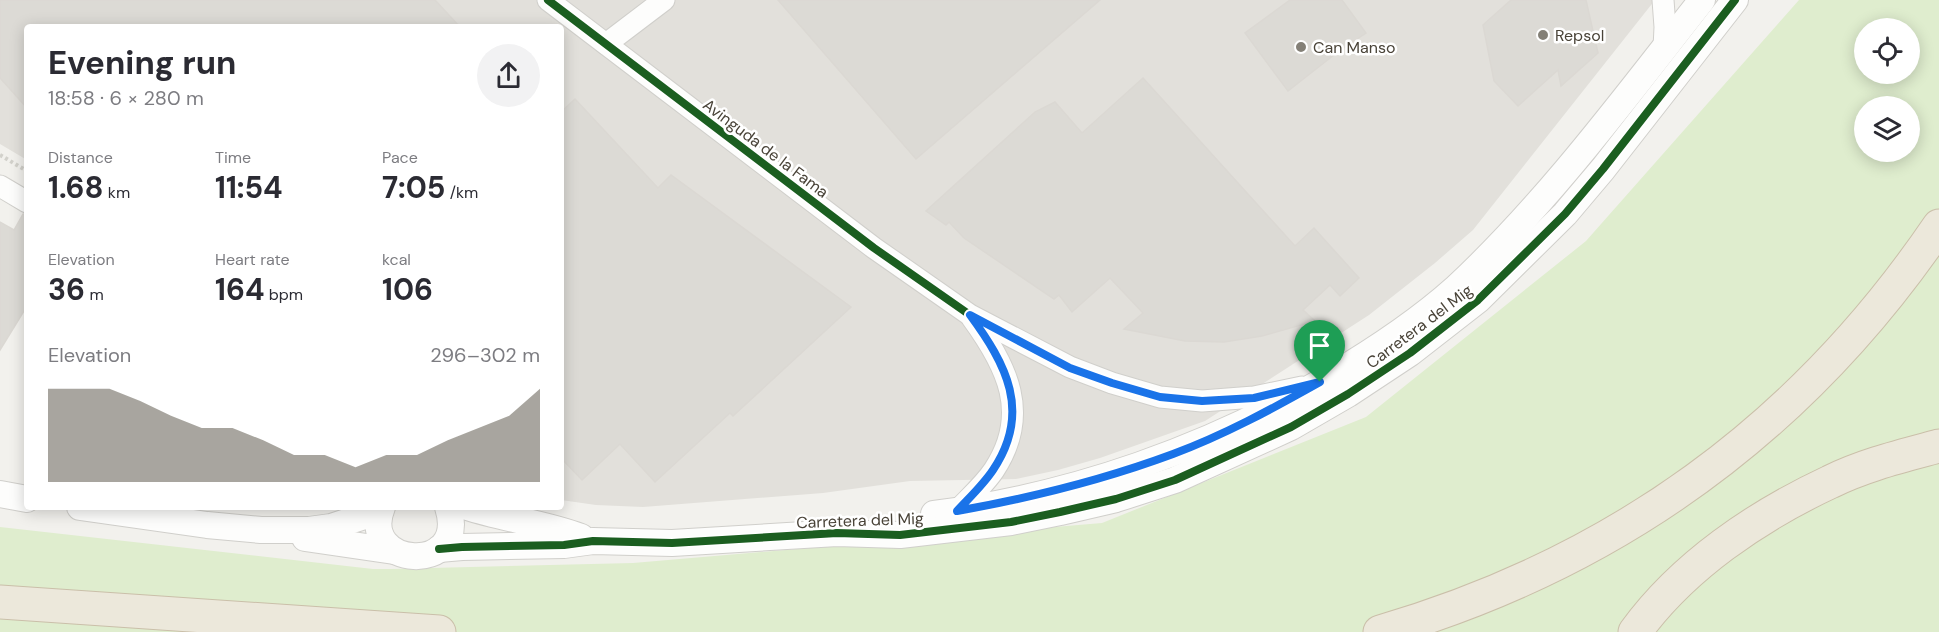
<!DOCTYPE html>
<html lang="en">
<head>
<meta charset="utf-8">
<style>
  body { margin:0; font-family:"DM Sans",sans-serif; background:#f2f2f3; color:#2b2b33; height:100vh; display:flex; flex-direction:column; font-size:22px; white-space:nowrap }
  * { box-sizing:border-box; margin:0 }
  p { font-size:20px; color:#7c7c81 }
  .icon { flex:none; width:33px; height:33px; fill:none; stroke:currentColor; stroke-width:2; stroke-linecap:round; stroke-linejoin:round }
  .map { position:relative; flex:1; overflow:hidden }
  .drawer { position:absolute; left:24px; top:24px; width:540px; height:486px; display:flex; flex-direction:column; background:#fff; border-radius:6px; box-shadow:0 3px 15px #0003 }
  .drawer>* { flex:none }
  .buttons { position:absolute; left:1854px; top:18px; display:grid; gap:12px }
  .buttons a { display:grid; place-items:center; width:66px; height:66px; border-radius:50%; background:#fff; box-shadow:0 3px 15px #0003; font-size:30px }
  .pin { position:absolute; display:grid; place-items:center; width:51px; height:51px; color:#fff; margin:-62px -26px; border-radius:50% 50% 50% 0; rotate:-45deg; box-shadow:0 0 6px #0007 }
  .pin .icon { rotate:45deg }
  .round { display:grid; place-items:center; flex:none; width:63px; height:63px; border-radius:32px; background:#f2f2f3 }
  .headline { display:flex; align-items:center; justify-content:space-between; height:102px; padding:0 24px }
  h1 { font-size:33px; font-weight:700; line-height:45px }
  .metrics { display:grid; grid-template-columns:repeat(3,1fr); gap:9px; height:102px; padding:6px 24px }
  .metrics div { display:grid; align-content:center }
  .metrics b { font-size:30px; font-weight:700 }
  .metrics small { font-size:16px; font-weight:400 }
  .metrics p { font-size:16px }
  .chart { height:168px; padding:12px 24px }
  .chart p { display:flex; justify-content:space-between }
  .chart svg { width:100%; height:108px; margin-top:6px; fill:#848077; opacity:.7 }
  .map>svg:first-child { display:block }
  .industrial { fill:#e2e0db }
  .green { fill:#dfedce; fill-rule:evenodd }
  .building { fill:#dcdad5; stroke:#dbd8d3; stroke-width:1.5 }
  .lines { fill:none; stroke-linecap:round; stroke-linejoin:round }
  .minor-casing { stroke:#d0cfcb; stroke-width:23 }
  .tertiary-casing { stroke:#d0cfcb; stroke-width:28 }
  .motorway-casing { stroke:#cabfa9; stroke-width:35 }
  .path { stroke:#d2d1cb; stroke-width:4; stroke-dasharray:3 3; stroke-linecap:butt }
  .minor { stroke:#fdfdfc; stroke-width:21 }
  .tertiary { stroke:#fdfdfc; stroke-width:26 }
  .motorway { stroke:#ece8db; stroke-width:33 }
  .cycleway-casing { stroke:#fff; stroke-width:11 }
  .cycleway { stroke:#1b5e20; stroke-width:8 }
  .route-casing { stroke:#fff; stroke-width:12 }
  .route { stroke:#1a73e8; stroke-width:8 }
  .poi-dot { fill:#848077; stroke:#fff; stroke-width:2 }
  .labels { text-anchor:middle; stroke-width:5; stroke-linejoin:round; paint-order:stroke }
  .poi-label { font-size:16px; fill:#494338; stroke:#fff; text-anchor:start }
  .street-label { font-size:16px; fill:#494338; stroke:#fff }
</style>
</head>
<body>
<div class="map">
<svg width="1939" height="632" viewBox="0 0 1939 632">
  <rect width="100%" height="100%" fill="#f2f1ed"/>
  <!-- industrial -->
  <polygon class="industrial" points="0,0 1655,0 1473,230 1435,263 1369,315 1205,421 1100,458 1058,470 1016,479 910,481 823,493 643,507 596,505 561,500 561,27 27,27 27,160 0,144"/>
  <!-- green -->
  <path class="green" d="M1799,0H1939V632H0V527L373,569H391L633,563L1102,523L1366,417L1586,241ZM1864,28H1910V74H1864ZM1864,106H1910V152H1864Z"/>
  <!-- building -->
  <g class="building">
    <polygon points="0,0 435,0 460,27 27,27 27,108 0,78"/>
    <polygon points="778,0 1100,0 916,159"/>
    <polygon points="1290,0 1342,0 1366,33 1339,51 1288,91 1245,33"/>
    <polygon points="1511,0 1586,0 1598,53 1561,86 1558,70 1518,106 1494,81 1483,25"/>
    <polygon points="1143,78 1295,246 1314,228 1359,278 1340,296 1330,285 1303,310 1315,321 1262,336 1224,342 1185,341 1124,329 1143,313 1110,278 1072,312 1059,295 1054,299 964,238 949,222 946,225 926,211 1035,112 1055,102 1082,133"/>
    <polygon points="575,99 658,188 671,175 851,307 733,416 730,413 655,482 620,444 582,480 561,458 561,112"/>
    <polygon points="23,214 27,215 27,306 0,350 0,222 14,230"/>
  </g>
  <g class="lines">
    <!-- minor casing -->
    <g class="minor-casing">
      <g id="minor">
        <polyline points="548,0 874,248 970,315 1070,367 1112,383 1160,397 1202,401 1254,397 1302,387"/>
        <polyline points="1663,0 1665,27 1664,48"/>
        <polyline points="606,44 664,0"/>
        <polyline points="0,186 27,202"/>
        <path d="M957,511C969,498 984,485 994,470C1031,414 1007,366 972,318"/>
      </g>
    </g>
    <!-- tertiary casing -->
    <g class="tertiary-casing">
      <g id="tertiary">
        <polyline points="0,494 27,499"/>
        <polyline points="80,507 207,525 261,530 309,530 331,527 380,511"/>
        <path d="M382,507C357,568 470,577 448,507"/>
        <path d="M467,507C504,519 544,523 581,537"/>
        <path d="M934,514C1074,496 1209,448 1330,377C1374,351 1418,322 1456,288C1548,202 1624,99 1702,0"/>
        <polyline points="305,538 394,551"/>
        <polyline points="439,549 462,547 564,545 593,541 672,543 837,533 900,535 1011,522 1060,512 1116,499 1175,480 1291,427 1348,394 1410,353 1478,300 1565,214 1603,169 1735,0"/>
      </g>
    </g>
    <!-- motorway casing -->
    <g class="motorway-casing">
      <g id="motorway">
        <polyline points="0,602 439,632"/>
        <path d="M1380,632C1616,563 1801,429 1939,226"/>
        <path d="M1635,632C1683,566 1757,516 1830,482C1864,465 1902,456 1939,446"/>
      </g>
    </g>
    <!-- path -->
    <polyline class="path" points="0,155 27,171"/>
    <!-- minor -->
    <use href="#minor" class="minor"/>
    <!-- tertiary -->
    <use href="#tertiary" class="tertiary"/>
    <!-- motorway -->
    <use href="#motorway" class="motorway"/>
    <!-- cycleway casing -->
    <g class="cycleway-casing">
      <g id="cycleway">
        <polyline points="548,0 874,248 970,315"/>
        <polyline points="439,549 462,547 564,545 593,541 672,543 837,533 900,535 1011,522 1060,512 1116,499 1175,480 1291,427 1348,394 1410,353 1478,300 1565,214 1603,169 1735,0"/>
      </g>
    </g>
    <!-- cycleway -->
    <use href="#cycleway" class="cycleway"/>
  </g>
  <g class="lines">
    <!-- route casing -->
    <g class="route-casing">
      <path id="route" d="M970,315L1070,368L1112,383L1160,397L1202,401L1254,398L1320,382C1272,409 1224,435 1173,454C1103,480 1030,498 957,511C969,498 983,485 993,470C1032,412 1006,364 970,315Z"/>
    </g>
    <!-- route -->
    <use href="#route" class="route"/>
  </g>
  <!-- markers -->
  <g class="poi-dot">
    <circle cx="1543" cy="35" r="6"/>
    <circle cx="1301" cy="47" r="6"/>
  </g>
  <g class="labels">
    <!-- poi labels -->
    <g class="poi-label">
      <text x="1555" y="41">Repsol</text>
      <text x="1313" y="53">Can Manso</text>
    </g>
    <!-- street labels -->
    <g class="street-label">
      <text transform="translate(766 148) rotate(37)" y="6">Avinguda de la Fama</text>
      <text transform="translate(1419 326) rotate(-37)" y="6">Carretera del Mig</text>
      <text transform="translate(860 520) rotate(-2)" y="6">Carretera del Mig</text>
    </g>
  </g>
</svg>
<div class="buttons">
<a><svg class="icon" aria-label="locate" viewBox="0 0 24 24"><circle cx="12" cy="12" r="6"/><path d="M12 2v4M12 18v4M2 12h4M18 12h4"/></svg></a>
<a><svg class="icon" aria-label="layers" viewBox="0 0 24 24"><path d="M12 4l9 5-9 5-9-5zM3 14l9 5 9-5"/></svg></a>
</div>
<div class="pin" style="left:1320px;top:382px;background:#1e9e55"><svg class="icon" aria-label="arrive" viewBox="0 0 24 24"><path d="M6 21V4h12l-3 4 3 4H6"/></svg></div>
<section class="drawer">
<div class="headline"><div><h1>Evening run</h1><p>18:58 · 6 × 280 m</p></div><a class="round"><svg class="icon" aria-label="share" viewBox="0 0 24 24"><path d="M12 15V3M7 8l5-5 5 5M5 13v7h14v-7"/></svg></a></div>
<div class="metrics">
<div><p>Distance</p><b>1.68<small> km</small></b></div>
<div><p>Time</p><b>11:54</b></div>
<div><p>Pace</p><b>7:05<small> /km</small></b></div>
</div>
<div class="metrics">
<div><p>Elevation</p><b>36<small> m</small></b></div>
<div><p>Heart rate</p><b>164<small> bpm</small></b></div>
<div><p>kcal</p><b>106</b></div>
</div>
<div class="chart"><p><span>Elevation</span>296–302 m</p>
<svg viewBox="0 0 160 44" preserveAspectRatio="none"><path d="M0 44V6L10 6L20 6L30 11L40 17L50 22L60 22L70 27L80 33L90 33L100 38L110 33L120 33L130 27L140 22L150 17L160 6V44z"/></svg>
</div>
</section>
</div>
</body>
</html>
